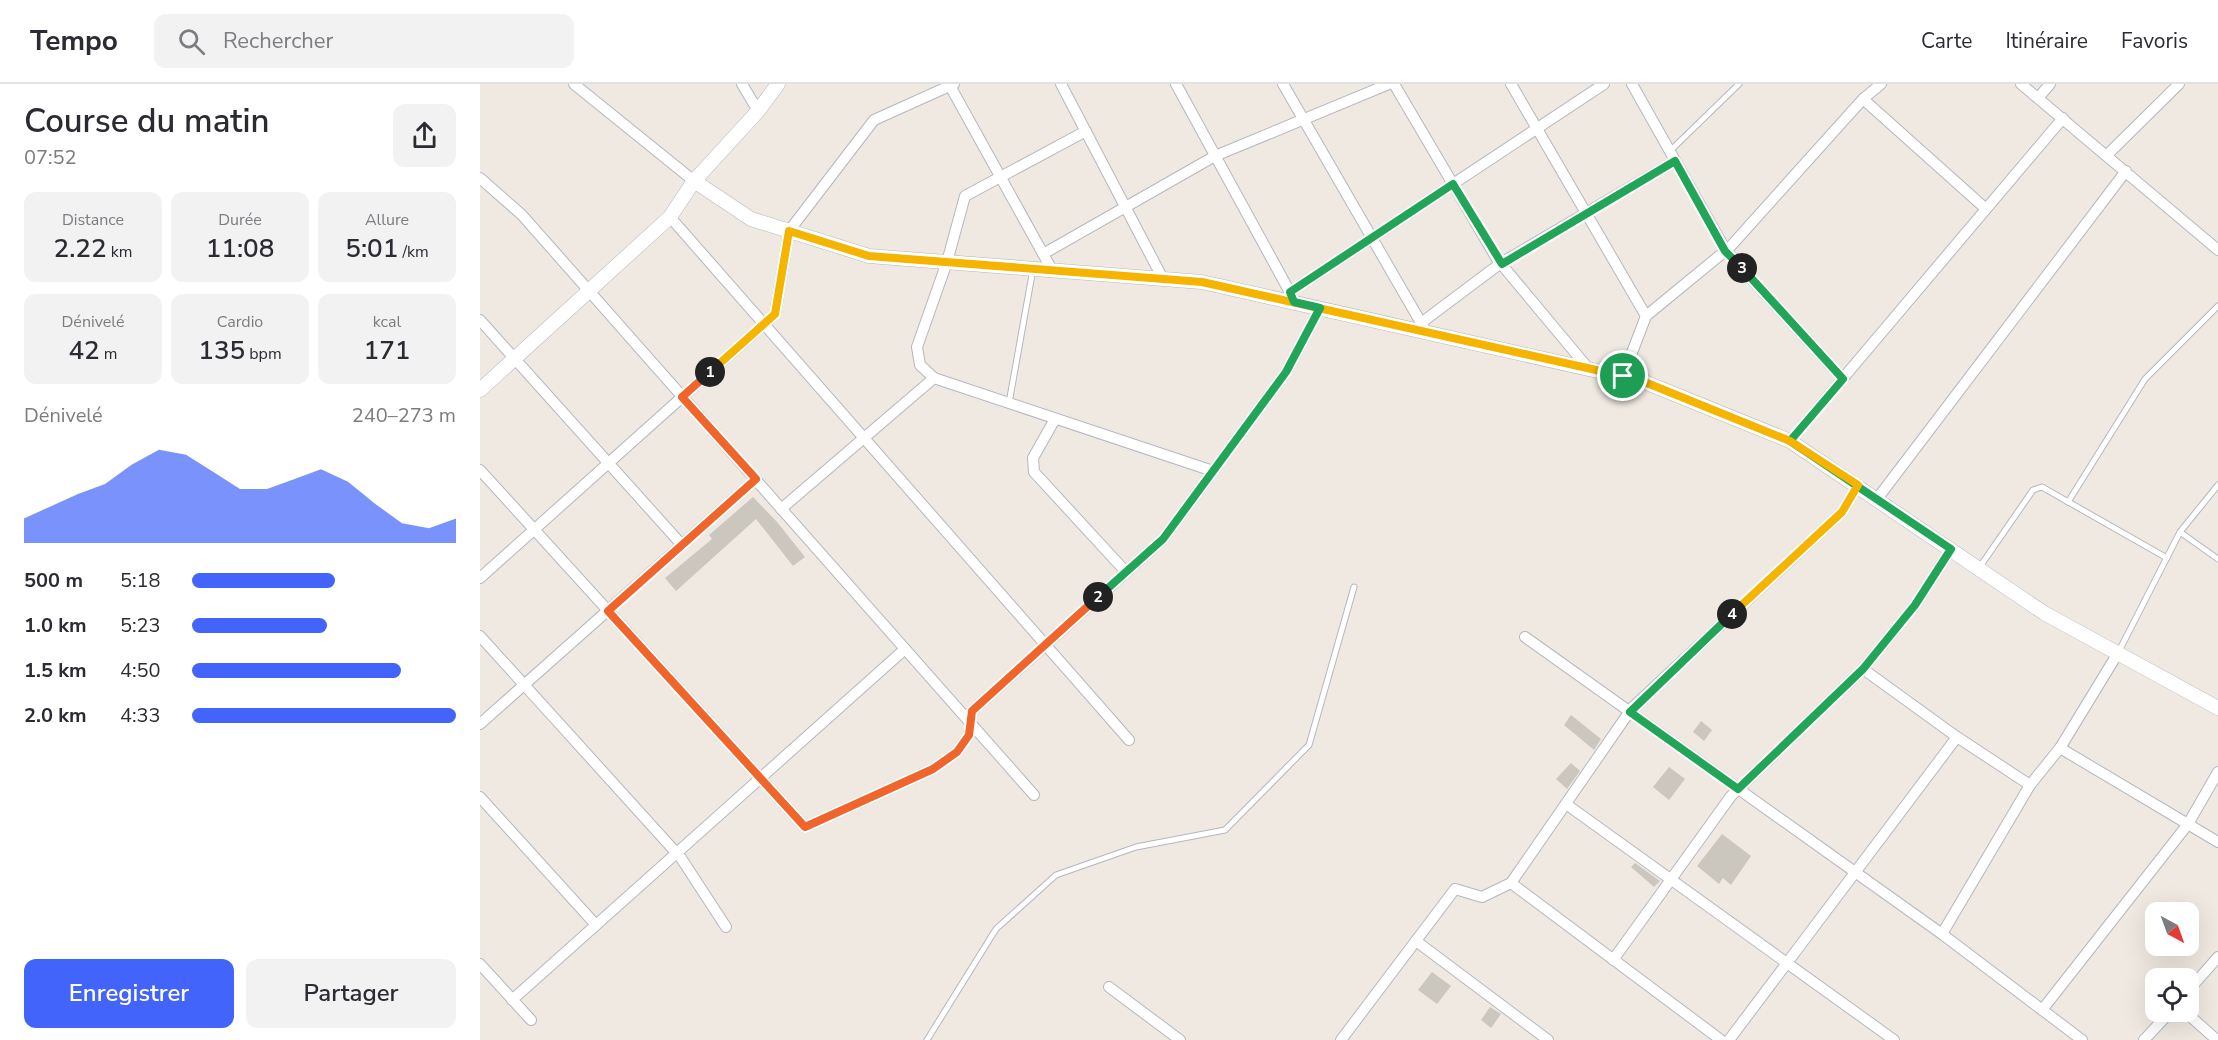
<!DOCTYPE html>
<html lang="fr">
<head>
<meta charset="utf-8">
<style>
  body { margin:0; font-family:"Nunito Sans",sans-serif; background:#f2f2f3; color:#2b2b33; height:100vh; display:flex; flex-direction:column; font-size:22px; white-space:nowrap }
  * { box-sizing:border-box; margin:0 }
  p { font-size:20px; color:#7c7c81 }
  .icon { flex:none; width:33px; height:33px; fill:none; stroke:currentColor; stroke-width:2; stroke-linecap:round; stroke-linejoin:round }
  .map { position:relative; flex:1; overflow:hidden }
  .drawer { display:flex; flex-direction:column; background:#fff; width:480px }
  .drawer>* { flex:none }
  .needle { width:39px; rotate:139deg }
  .tools { position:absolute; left:1665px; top:818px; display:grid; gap:12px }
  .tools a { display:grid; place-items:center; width:54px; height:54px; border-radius:12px; background:#fff; box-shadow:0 6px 24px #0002; font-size:30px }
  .pin { position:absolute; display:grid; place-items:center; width:51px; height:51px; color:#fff; margin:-26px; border:3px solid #fff; border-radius:50%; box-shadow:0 2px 6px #0007 }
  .km { position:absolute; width:30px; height:30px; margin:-15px; border-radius:50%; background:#222; color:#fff; font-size:16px; line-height:30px; text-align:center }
  .round { display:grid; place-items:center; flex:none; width:63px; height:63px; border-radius:12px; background:#f2f2f3 }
  .headline { display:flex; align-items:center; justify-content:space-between; height:102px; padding:0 24px }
  h1 { font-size:33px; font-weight:600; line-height:45px }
  .figures { display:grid; grid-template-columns:repeat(3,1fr); gap:9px; height:102px; padding:6px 24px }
  .figures div { display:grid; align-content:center; border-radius:12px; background:#f2f2f3; text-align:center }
  .figures b { font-size:26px; font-weight:600 }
  .figures small { font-size:16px; font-weight:400 }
  .figures p { font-size:16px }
  .chart { height:168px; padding:12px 24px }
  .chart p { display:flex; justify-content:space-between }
  .chart svg { width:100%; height:108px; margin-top:6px; fill:#4264fb; opacity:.7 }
  .primary-button { display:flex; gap:12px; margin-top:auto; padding:12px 24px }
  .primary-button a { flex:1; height:69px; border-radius:12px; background:#4264fb; color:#fff; font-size:24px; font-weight:600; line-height:69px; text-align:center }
  .primary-button a+a { background:#f2f2f3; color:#2b2b33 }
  ul { padding:0 24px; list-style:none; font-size:20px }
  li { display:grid; grid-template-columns:96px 72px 1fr; align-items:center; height:45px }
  li i { height:15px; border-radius:8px; background:#4264fb }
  header { display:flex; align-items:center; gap:36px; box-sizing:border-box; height:84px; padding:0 30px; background:#fff; border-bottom:2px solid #e1e1e2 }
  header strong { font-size:28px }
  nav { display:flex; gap:33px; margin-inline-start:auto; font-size:21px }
  .search { width:420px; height:54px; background:#f2f2f3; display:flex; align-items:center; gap:15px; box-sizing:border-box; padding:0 21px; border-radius:12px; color:#7c7c81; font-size:22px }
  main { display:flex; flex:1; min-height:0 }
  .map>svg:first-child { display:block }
  .building { fill:#cbc7bf }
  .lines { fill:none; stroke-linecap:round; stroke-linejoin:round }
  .service-casing { stroke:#b4b7c1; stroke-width:7 }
  .minor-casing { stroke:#b4b7c1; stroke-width:12 }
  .tertiary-casing { stroke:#b4b7c1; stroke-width:15 }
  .service { stroke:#fff; stroke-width:5 }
  .minor { stroke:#fff; stroke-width:10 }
  .tertiary { stroke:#fff; stroke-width:14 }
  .split-1-casing { stroke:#fff; stroke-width:12 }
  .split-2-casing { stroke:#fff; stroke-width:12 }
  .split-3-casing { stroke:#fff; stroke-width:12 }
  .split-4-casing { stroke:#fff; stroke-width:12 }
  .split-5-casing { stroke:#fff; stroke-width:12 }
  .split-1 { stroke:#f5b400; stroke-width:8 }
  .split-2 { stroke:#f0652b; stroke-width:8 }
  .split-3 { stroke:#22a559; stroke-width:8 }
  .split-4 { stroke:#22a559; stroke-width:8 }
  .split-5 { stroke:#f5b400; stroke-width:8 }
</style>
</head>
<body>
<header>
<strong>Tempo</strong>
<div class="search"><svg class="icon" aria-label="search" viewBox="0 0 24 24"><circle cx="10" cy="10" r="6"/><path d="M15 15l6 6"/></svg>Rechercher</div>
<nav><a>Carte</a><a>Itinéraire</a><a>Favoris</a></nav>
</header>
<main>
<section class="drawer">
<div class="headline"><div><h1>Course du matin</h1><p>07:52</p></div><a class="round"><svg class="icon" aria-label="share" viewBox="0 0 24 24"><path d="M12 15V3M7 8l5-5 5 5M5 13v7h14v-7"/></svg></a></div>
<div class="figures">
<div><p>Distance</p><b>2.22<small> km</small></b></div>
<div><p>Durée</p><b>11:08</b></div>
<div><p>Allure</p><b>5:01<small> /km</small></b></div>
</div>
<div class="figures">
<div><p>Dénivelé</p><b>42<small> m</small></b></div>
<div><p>Cardio</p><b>135<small> bpm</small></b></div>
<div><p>kcal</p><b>171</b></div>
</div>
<div class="chart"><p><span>Dénivelé</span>240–273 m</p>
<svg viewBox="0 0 160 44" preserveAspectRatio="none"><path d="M0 44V34L10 29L20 24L30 20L40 12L50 6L60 8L70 15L80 22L90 22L100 18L110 14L120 19L130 28L140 36L150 38L160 34V44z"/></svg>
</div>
<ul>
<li><b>500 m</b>5:18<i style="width:54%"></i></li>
<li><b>1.0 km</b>5:23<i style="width:51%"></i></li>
<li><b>1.5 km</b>4:50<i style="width:79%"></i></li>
<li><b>2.0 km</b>4:33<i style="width:100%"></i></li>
</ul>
<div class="primary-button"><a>Enregistrer</a><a>Partager</a></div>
</section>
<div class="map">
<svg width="1738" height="956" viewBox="0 0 1738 956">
  <rect width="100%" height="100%" fill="#efe9e1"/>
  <!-- building -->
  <g class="building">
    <polygon points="273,413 297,438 325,473 313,482 276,435 196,507 185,494 232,455 229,451"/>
    <polygon points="1091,631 1121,655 1114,666 1084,641"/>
    <polygon points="1221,637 1232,646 1224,657 1213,648"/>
    <polygon points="1091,679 1100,687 1087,705 1076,695"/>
    <polygon points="1189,683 1205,695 1189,716 1173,703"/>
    <polygon points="1242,750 1271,772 1251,801 1243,794 1239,800 1217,782"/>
    <polygon points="1155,779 1180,797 1174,803 1151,783"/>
    <polygon points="952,888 971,902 957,920 938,906"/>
    <polygon points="1010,923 1021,930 1011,944 1001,936"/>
  </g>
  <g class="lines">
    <!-- service casing -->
    <g class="service-casing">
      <g id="service">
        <polyline points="1190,67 1259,0"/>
        <polyline points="529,319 553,185"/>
        <polyline points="1588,418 1665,295 1738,222"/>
        <polyline points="1700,448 1738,475"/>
        <polyline points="1499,484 1553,406 1562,403 1687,474"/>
        <polyline points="1638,569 1700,448 1738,401"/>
        <polyline points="447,956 516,845 576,791 656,763 745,746 829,661 874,503"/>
      </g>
    </g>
    <!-- minor casing -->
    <g class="minor-casing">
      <g id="minor">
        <polyline points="94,0 214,97"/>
        <polyline points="262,0 278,27"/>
        <polyline points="469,0 572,186"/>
        <polyline points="581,0 683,195"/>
        <polyline points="696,0 812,212"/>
        <polyline points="803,0 944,244"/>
        <polyline points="914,0 1017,175 1108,284"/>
        <polyline points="1031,0 1166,232"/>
        <polyline points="1152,0 1246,167 1363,295"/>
        <polyline points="1541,0 1738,166"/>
        <polyline points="1558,14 1570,0"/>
        <polyline points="1383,15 1506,125"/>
        <polyline points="606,47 485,112 467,178 437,263 440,281 454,294 733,387"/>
        <polyline points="1627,71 1699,0"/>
        <polyline points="0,94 42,131 554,711"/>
        <polyline points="190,133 649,656"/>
        <polyline points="563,170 735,72 909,0"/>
        <polyline points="810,208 1124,0"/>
        <polyline points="0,236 202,461"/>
        <polyline points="941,239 1021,179 1195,77"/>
        <polyline points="1143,292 1166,232 1250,163 1383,15 1401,0"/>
        <polyline points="575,335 553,374 554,388 646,488"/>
        <polyline points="1310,357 1583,34"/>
        <polyline points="0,386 325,743 453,685 477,668 489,651 492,627 683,455 806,288 840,224"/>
        <polyline points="1397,415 1646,87"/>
        <polyline points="301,425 454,294"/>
        <polyline points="0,494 295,230 309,147 394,36 474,0"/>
        <polyline points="0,552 201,774 246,843"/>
        <polyline points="1045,553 1462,850 1602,956"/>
        <polyline points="0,640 276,395"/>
        <polyline points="1477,653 1550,701 1580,664 1738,758"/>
        <polyline points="1580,664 1638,569"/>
        <polyline points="0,713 116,841"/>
        <polyline points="1086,720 1414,956"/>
        <polyline points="1031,799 1241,956"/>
        <polyline points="1462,850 1550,701"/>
        <polyline points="936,857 1068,956"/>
        <polyline points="1133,876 1251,712 1383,585"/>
        <polyline points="0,880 51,936"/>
        <polyline points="629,903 700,956"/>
        <polyline points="1708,907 1738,873"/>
        <polyline points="32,916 425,565"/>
        <polyline points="1562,926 1708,740 1738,688"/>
        <polyline points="1704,927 1737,956"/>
        <polyline points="861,956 975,805 1002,813 1031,799 1152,624 1362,428 1378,401"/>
        <polyline points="1249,956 1477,653 1383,585 1435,521 1471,465"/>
        <polyline points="1664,956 1691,927"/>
      </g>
    </g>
    <!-- tertiary casing -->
    <g class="tertiary-casing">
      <g id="tertiary">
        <polyline points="214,97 271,135 389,172 722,198 1162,297 1310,357 1564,529 1738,624"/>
        <polyline points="0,306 190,133 214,97 278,27 298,0"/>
      </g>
    </g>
    <!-- service -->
    <use href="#service" class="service"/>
    <!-- minor -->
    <use href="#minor" class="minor"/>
    <!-- tertiary -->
    <use href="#tertiary" class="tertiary"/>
  </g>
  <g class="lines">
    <!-- split-1 casing -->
    <g class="split-1-casing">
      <polyline id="split-1" points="230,288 295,230 309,147 389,172 722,198 1143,292"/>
    </g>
    <!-- split-2 casing -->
    <g class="split-2-casing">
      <polyline id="split-2" points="230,288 202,313 276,395 128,527 325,743 453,685 477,668 489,651 492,627 618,513"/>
    </g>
    <!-- split-3 casing -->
    <g class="split-3-casing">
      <polyline id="split-3" points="618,513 683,455 806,288 840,224 814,218 810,208 973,100 1022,180 1195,77 1245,167 1262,184"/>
    </g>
    <!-- split-4 casing -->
    <g class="split-4-casing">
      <polyline id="split-4" points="1252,530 1150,628 1258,705 1383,585 1435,521 1471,465 1310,357 1363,295 1262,184"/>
    </g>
    <!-- split-5 casing -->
    <g class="split-5-casing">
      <polyline id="split-5" points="1143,292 1162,297 1310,357 1378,401 1362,428 1252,530"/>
    </g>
    <!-- split-1 -->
    <use href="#split-1" class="split-1"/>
    <!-- split-2 -->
    <use href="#split-2" class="split-2"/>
    <!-- split-3 -->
    <use href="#split-3" class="split-3"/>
    <!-- split-4 -->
    <use href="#split-4" class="split-4"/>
    <!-- split-5 -->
    <use href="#split-5" class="split-5"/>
  </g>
</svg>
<div class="tools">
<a><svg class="needle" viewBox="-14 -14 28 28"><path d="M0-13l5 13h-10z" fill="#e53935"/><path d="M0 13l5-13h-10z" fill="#7c7c81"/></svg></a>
<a><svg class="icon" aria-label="locate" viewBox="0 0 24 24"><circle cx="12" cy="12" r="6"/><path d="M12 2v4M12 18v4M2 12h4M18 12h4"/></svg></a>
</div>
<div class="pin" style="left:1143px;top:292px;background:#1e9e55"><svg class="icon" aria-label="arrive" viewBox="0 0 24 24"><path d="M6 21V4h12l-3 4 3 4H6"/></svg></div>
<b class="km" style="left:230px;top:288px">1</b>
<b class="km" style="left:618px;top:513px">2</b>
<b class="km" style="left:1262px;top:184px">3</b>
<b class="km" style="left:1252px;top:530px">4</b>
</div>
</main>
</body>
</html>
